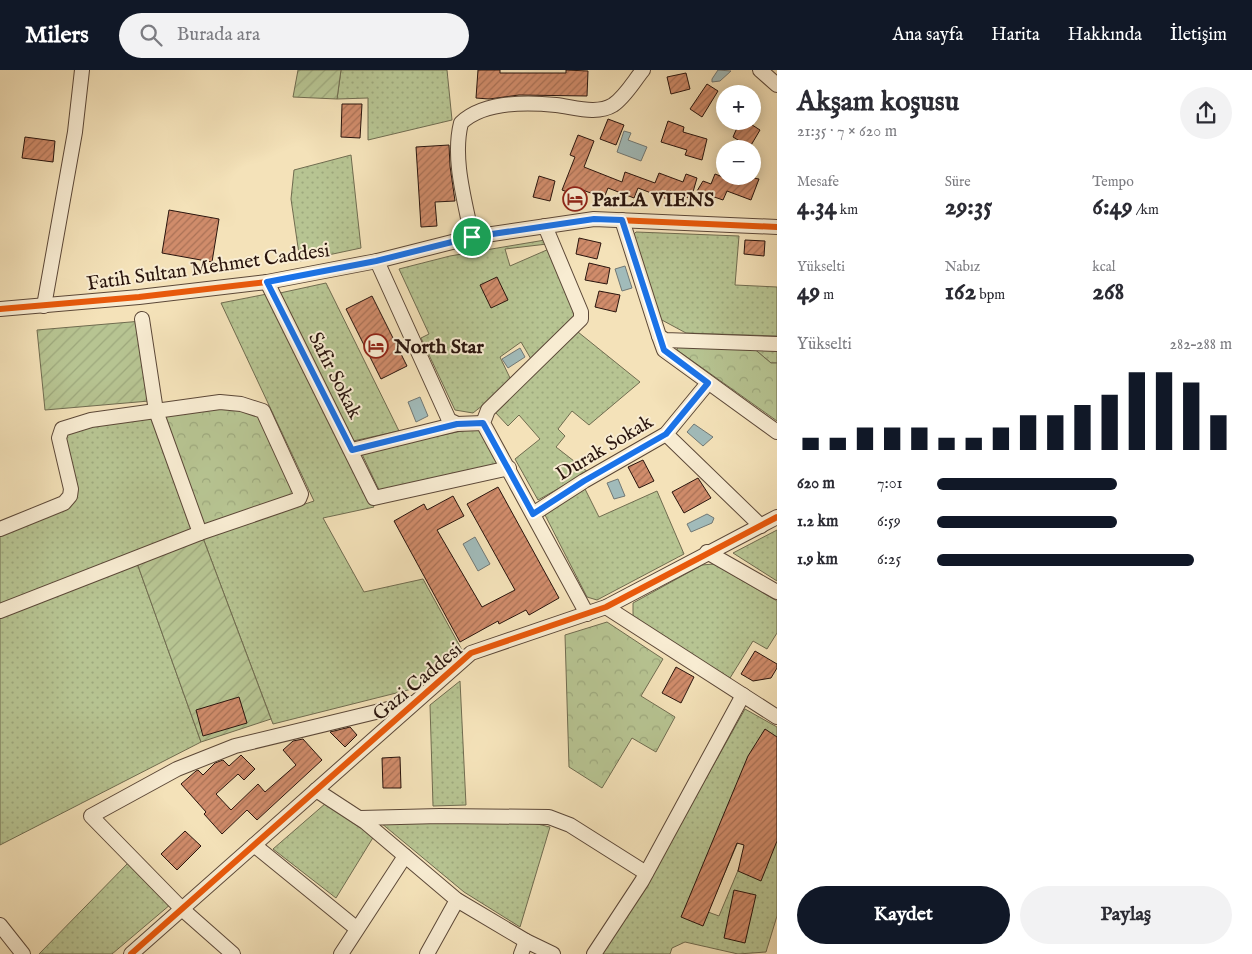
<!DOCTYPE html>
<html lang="tr">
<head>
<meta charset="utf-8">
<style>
  body { margin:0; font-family:"IM FELL English",serif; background:#f2f2f3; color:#2b2b33; height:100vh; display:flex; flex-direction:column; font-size:19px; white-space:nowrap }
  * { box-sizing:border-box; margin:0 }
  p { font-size:16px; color:#7c7c81 }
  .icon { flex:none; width:28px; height:28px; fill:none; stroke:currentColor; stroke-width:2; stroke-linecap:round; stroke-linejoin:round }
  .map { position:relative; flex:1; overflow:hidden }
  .panel { display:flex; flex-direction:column; background:#fff; width:475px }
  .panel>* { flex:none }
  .fabs { position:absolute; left:716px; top:15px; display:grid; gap:10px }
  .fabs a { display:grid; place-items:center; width:45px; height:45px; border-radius:50%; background:#fff; box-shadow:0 2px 12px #0003; font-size:25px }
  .pin { position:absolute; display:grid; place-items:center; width:42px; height:42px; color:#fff; margin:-21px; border:2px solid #fff; border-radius:50%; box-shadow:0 1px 5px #0007 }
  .round { display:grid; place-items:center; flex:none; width:52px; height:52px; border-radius:26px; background:#f2f2f3 }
  .headline { display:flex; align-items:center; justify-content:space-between; height:85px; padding:0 20px }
  h1 { font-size:28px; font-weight:800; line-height:38px }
  .metrics { display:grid; grid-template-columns:repeat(3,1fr); gap:8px; height:85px; padding:5px 20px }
  .metrics div { display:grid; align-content:center }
  .metrics b { font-size:25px; font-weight:800 }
  .metrics small { font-size:14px; font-weight:400 }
  .metrics p { font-size:14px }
  .chart { height:140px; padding:10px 20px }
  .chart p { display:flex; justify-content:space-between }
  .chart svg { width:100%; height:90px; margin-top:5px; stroke:#111827; stroke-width:6 }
  .cta { display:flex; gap:10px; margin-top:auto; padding:10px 20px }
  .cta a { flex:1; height:58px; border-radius:30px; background:#111827; color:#fff; font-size:20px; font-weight:800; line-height:58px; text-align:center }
  .cta a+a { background:#f2f2f3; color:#2b2b33 }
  ul { padding:0 20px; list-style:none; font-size:16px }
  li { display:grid; grid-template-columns:80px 60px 1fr; align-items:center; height:38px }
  li i { height:12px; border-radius:6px; background:#111827 }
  header { display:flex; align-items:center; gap:30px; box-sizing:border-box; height:70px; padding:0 25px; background:#111827; color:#fff }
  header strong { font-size:24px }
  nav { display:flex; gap:28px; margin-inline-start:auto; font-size:18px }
  .search { width:350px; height:45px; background:#f2f2f3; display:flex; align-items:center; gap:12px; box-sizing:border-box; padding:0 18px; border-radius:28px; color:#7c7c81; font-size:19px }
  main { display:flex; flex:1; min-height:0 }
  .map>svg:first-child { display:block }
  .grass { fill:url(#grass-dots); stroke:#706c50; fill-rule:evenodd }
  .forest { fill:url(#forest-crowns); stroke:#706c50 }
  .garden { fill:url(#garden-furrows); stroke:#706c50 }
  .water { fill:#a1bbba; stroke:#717875 }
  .building { fill:url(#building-hatch); stroke:#29140d }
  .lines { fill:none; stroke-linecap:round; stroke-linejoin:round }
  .minor-casing { stroke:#5c4838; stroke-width:16 }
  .minor { stroke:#f8ecd2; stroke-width:14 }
  .cycleway-casing { stroke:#f8ecd2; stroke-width:9 }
  .cycleway { stroke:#e8590c; stroke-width:6 }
  .route-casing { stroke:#fff; stroke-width:10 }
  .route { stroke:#1a73e8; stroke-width:6 }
  .labels { text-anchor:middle; stroke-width:4; stroke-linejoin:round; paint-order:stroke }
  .poi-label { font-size:20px; font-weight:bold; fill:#29140d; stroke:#f8ecd2; text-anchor:start }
  .street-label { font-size:20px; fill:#29140d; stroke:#f8ecd2 }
</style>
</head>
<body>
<header>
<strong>Milers</strong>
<div class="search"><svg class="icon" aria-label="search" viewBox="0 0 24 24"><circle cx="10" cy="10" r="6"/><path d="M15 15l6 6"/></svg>Burada ara</div>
<nav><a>Ana sayfa</a><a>Harita</a><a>Hakkında</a><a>İletişim</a></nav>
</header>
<main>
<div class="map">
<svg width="777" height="884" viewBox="0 0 777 884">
  <defs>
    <pattern id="grass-dots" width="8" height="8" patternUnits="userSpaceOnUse" patternTransform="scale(1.25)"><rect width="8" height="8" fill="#b7c492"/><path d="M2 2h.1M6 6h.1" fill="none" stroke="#9da87d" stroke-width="1.8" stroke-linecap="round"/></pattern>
    <pattern id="forest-crowns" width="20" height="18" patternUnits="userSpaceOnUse" patternTransform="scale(1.25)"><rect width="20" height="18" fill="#b7c492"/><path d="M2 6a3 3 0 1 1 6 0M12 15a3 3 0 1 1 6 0" fill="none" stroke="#9da87d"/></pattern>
    <pattern id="garden-furrows" width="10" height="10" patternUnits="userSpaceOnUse" patternTransform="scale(1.25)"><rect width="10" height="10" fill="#b7c492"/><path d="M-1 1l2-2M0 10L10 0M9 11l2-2" fill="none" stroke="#9da87d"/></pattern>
    <pattern id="building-hatch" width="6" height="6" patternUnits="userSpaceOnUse" patternTransform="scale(1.25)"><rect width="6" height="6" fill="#d08c6b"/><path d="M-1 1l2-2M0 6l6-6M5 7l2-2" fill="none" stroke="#a97156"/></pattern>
  </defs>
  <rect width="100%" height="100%" fill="#f4e2b9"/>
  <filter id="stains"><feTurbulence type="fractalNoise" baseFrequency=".004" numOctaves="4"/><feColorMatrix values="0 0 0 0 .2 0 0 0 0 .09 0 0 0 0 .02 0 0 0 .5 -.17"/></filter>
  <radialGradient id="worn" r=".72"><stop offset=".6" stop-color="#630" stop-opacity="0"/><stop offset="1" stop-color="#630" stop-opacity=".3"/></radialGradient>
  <!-- grass -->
  <g class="grass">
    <polygon points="341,0 447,0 452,50 368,70 368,28 337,29"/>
    <polygon points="351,85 361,178 300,191 291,129 294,100"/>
    <polygon points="636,162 739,166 735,215 777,217 777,266 686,263 660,249 633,165"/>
    <path d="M545,170L547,174L505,179L510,196L549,179L579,243L511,313L473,343L455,340L421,268L429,264L399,199L450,186ZM521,272L531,289L510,308L500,287Z"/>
    <polygon points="326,213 399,361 353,371 280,223"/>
    <polygon points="267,224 374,437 323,448 364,522 423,509 462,580 424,616 273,654 203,468 314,431 221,233"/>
    <polygon points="578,262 640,312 589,355 572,341 558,359 565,366 556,377 588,402 538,430 515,389 540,369 519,345 508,356 495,342"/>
    <polygon points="752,277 777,279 777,293 771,293"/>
    <polygon points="153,346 193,459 0,536 0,463 66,438 65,360"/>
    <polygon points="481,357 501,394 379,420 361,382"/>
    <polygon points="585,419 599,447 657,421 684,484 597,530 587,527 544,443"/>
    <polygon points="777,460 777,511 733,483"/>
    <polygon points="137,493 201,672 0,775 0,545"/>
    <polygon points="714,494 777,531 777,563 767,579 753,571 730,608 633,549 633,533 702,495"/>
    <polygon points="460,611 466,735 433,736 430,635"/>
    <polygon points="745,639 777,657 777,681 708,842 719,846 777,707 777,846 766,882 738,884 685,872 672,878 670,884 601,884 637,831"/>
    <polygon points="326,733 374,766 336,828 273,779"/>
    <polygon points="381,753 533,753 550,757 520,857 464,822"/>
    <polygon points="130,791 171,834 112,884 39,884"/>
  </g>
  <!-- forest -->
  <g class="forest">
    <polygon points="678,275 752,277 771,293 777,293 777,351 677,280"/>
    <polygon points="217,336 261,345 296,426 204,459 162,344"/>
    <polygon points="607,552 663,589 641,626 675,647 656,682 632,668 602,718 569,697 565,565"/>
  </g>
  <!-- garden -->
  <g class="garden">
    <polygon points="298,0 341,0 337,29 293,27"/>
    <polygon points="142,251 149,331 45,340 37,260"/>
    <polygon points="203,468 271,649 201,672 137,493"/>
  </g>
  <!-- water -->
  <g class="water">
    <polygon points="718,0 731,1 720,11 712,12 712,9"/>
    <polygon points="624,61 631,63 628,70 647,77 641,91 617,82"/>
    <polygon points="625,196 632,218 622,221 615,199"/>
    <polygon points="520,278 525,287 508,298 502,289"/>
    <polygon points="420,327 428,346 416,352 408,332"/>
    <polygon points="694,354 713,367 703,376 687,362"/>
    <polygon points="618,409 625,426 614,429 607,413"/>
    <polygon points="707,444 714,448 712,453 691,462 687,454"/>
    <polygon points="475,467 490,494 478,501 463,474"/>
  </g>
  <!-- building -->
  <g class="building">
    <polygon points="478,0 500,0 500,3 566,3 566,0 588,1 587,26 519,25 489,29 476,28"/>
    <polygon points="686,3 690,19 671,24 667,7"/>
    <polygon points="707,14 718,21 702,47 690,39"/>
    <polygon points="342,34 362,34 360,68 341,67"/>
    <polygon points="608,49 624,55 616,75 600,69"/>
    <polygon points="668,51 684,57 683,62 707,69 702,90 685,85 687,80 661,72"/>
    <polygon points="740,51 746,51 760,60 750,77 733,67"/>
    <polygon points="578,65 594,71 584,97 622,112 625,102 655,113 659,103 683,112 686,104 697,108 691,129 670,121 667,129 638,118 634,128 608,118 604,128 580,119 578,126 562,120 575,87 570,85"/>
    <polygon points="25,67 55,71 53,92 22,88"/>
    <polygon points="449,75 450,96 455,131 435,132 437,156 421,157 416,77"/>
    <polygon points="715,104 739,113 742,106 759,109 751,130 727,121 723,130 697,121 703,111 711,114"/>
    <polygon points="539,106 555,111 550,131 533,127"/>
    <polygon points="169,140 219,149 212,192 162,183"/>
    <polygon points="579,168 601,173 597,189 576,184"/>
    <polygon points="745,170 765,171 764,186 744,184"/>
    <polygon points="589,193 610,198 607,214 585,210"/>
    <polygon points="497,207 508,230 491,238 480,215"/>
    <polygon points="599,221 620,225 616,242 595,237"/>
    <polygon points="372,226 407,296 381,309 346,239"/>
    <polygon points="643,390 654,411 639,418 628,397"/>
    <polygon points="698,408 711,428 684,443 672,422"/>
    <polygon points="498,417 559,528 529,545 526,540 499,554 498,551 460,572 394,451 424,434 427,440 453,426 464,446 437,460 482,537 515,520 467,434"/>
    <polygon points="755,581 777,594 777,598 771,608 753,611 741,604"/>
    <polygon points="676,597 694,607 681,633 662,623"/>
    <polygon points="239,627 247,653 203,666 196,640"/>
    <polygon points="350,657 357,665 345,677 330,662"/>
    <polygon points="765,659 777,667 777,771 761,811 738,801 744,775 737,773 703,856 681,847 748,686"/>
    <polygon points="303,669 322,690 257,750 247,740 222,764 204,744 206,742 181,714 196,701 198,700 203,705 215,693 223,690 229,696 241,685 255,699 244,710 238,704 216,724 231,740 258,714 265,722 296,695 283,680 293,671"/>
    <polygon points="400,687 401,718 383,718 382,688"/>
    <polygon points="185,761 201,776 177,800 161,784"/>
    <polygon points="734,820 756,825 745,873 724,868"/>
  </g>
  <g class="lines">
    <!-- minor casing -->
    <g class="minor-casing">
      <g id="minor">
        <polyline points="760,0 777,15"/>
        <polyline points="622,150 659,266 665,270 777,274"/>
        <polyline points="545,156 581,242 581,249 488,340 483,353 587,544"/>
        <path d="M472,167C465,131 452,89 461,53C484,31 526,32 556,35C574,37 597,45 613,35C625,27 634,11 643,0"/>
        <polyline points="377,191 449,350 457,354 483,353"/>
        <polyline points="267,212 374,428 509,398"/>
        <polyline points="44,236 75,62 82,0"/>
        <polyline points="0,239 139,227 267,212 377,191 472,167 594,149 777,157"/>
        <polyline points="142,249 156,341 200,463"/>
        <polyline points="659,266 664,280 777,362"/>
        <polyline points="666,364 761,456"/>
        <polyline points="352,380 457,354"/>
        <polyline points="533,444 584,411 666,364 708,313"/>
        <polyline points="0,459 64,433 70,426 71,419 59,368 62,359 91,350 220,332 241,334 263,341 301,424 299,429 200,463 0,541"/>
        <polyline points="707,482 777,522"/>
        <polyline points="606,537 777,647"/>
        <polyline points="316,720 365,752 457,830 526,871 553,884"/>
        <polyline points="360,748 440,746 549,747 570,755 646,803"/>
        <polyline points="254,775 356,858"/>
        <polyline points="0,855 23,884"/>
        <polyline points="131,884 471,583 606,537 777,447"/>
        <polyline points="233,884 182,839 91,746 177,699 235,676 413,633"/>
        <polyline points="341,884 405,786"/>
        <polyline points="427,884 457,830"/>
        <polyline points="521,884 526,871"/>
        <polyline points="594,884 642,811 743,625"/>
      </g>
    </g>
    <!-- minor -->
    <use href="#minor" class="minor"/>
    <!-- cycleway casing -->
    <g class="cycleway-casing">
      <g id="cycleway">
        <polyline points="0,239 139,227 267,212 377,191 472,167 594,149 777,157"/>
        <polyline points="131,884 471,583 606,537 777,447"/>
      </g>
    </g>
    <!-- cycleway -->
    <use href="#cycleway" class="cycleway"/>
  </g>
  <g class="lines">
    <!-- route casing -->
    <g class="route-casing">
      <polygon id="route" points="594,149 622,150 664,280 708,313 666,364 584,411 533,444 483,353 457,354 352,380 267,212 376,191 472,167"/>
    </g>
    <!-- route -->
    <use href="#route" class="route"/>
  </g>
  <!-- icons -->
  <defs>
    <g id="hotel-ring" transform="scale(1.25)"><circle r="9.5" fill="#f8ecd2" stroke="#8f2418" stroke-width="1.5"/><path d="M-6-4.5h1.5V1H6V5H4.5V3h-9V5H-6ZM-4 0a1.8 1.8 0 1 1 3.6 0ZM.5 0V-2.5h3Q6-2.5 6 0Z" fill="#8f2418"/></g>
  </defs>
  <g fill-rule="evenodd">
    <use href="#hotel-ring" x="575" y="129"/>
    <use href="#hotel-ring" x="376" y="276"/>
  </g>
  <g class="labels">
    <!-- poi labels -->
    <g class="poi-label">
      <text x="592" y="136">ParLA VIENS</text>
      <text x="394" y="283">North Star</text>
    </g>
    <!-- street labels -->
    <g class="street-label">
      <text transform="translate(208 196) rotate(-8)" y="7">Fatih Sultan Mehmet Caddesi</text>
      <text transform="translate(336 305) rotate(63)" y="7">Safir Sokak</text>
      <text transform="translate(604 377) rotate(-31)" y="7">Durak Sokak</text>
      <text transform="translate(417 611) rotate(-40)" y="7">Gazi Caddesi</text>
    </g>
  </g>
  <rect width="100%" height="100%" filter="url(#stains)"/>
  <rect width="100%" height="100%" fill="url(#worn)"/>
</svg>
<div class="fabs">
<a>+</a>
<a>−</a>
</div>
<div class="pin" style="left:472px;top:167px;background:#1e9e55"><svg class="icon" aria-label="arrive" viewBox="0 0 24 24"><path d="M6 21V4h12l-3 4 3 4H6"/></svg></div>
</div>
<section class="panel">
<div class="headline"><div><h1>Akşam koşusu</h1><p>21:35 · 7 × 620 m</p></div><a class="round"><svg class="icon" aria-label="share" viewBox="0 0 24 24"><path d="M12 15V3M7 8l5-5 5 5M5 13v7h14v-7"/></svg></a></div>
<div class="metrics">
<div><p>Mesafe</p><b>4.34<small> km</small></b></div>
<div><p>Süre</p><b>29:35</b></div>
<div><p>Tempo</p><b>6:49<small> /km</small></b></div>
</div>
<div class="metrics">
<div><p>Yükselti</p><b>49<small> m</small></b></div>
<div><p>Nabız</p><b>162<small> bpm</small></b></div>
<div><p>kcal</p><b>268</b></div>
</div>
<div class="chart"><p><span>Yükselti</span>282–288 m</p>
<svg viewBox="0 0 160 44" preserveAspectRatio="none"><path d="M5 44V38M15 44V38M25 44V33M35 44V33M45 44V33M55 44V38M65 44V38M75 44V33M85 44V27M95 44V27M105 44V22M115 44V17M125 44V6M135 44V6M145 44V11M155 44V27"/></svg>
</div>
<ul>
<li><b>620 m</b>7:01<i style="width:61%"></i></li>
<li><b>1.2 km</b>6:59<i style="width:61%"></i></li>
<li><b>1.9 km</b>6:25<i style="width:87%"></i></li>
</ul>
<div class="cta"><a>Kaydet</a><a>Paylaş</a></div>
</section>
</main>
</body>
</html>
